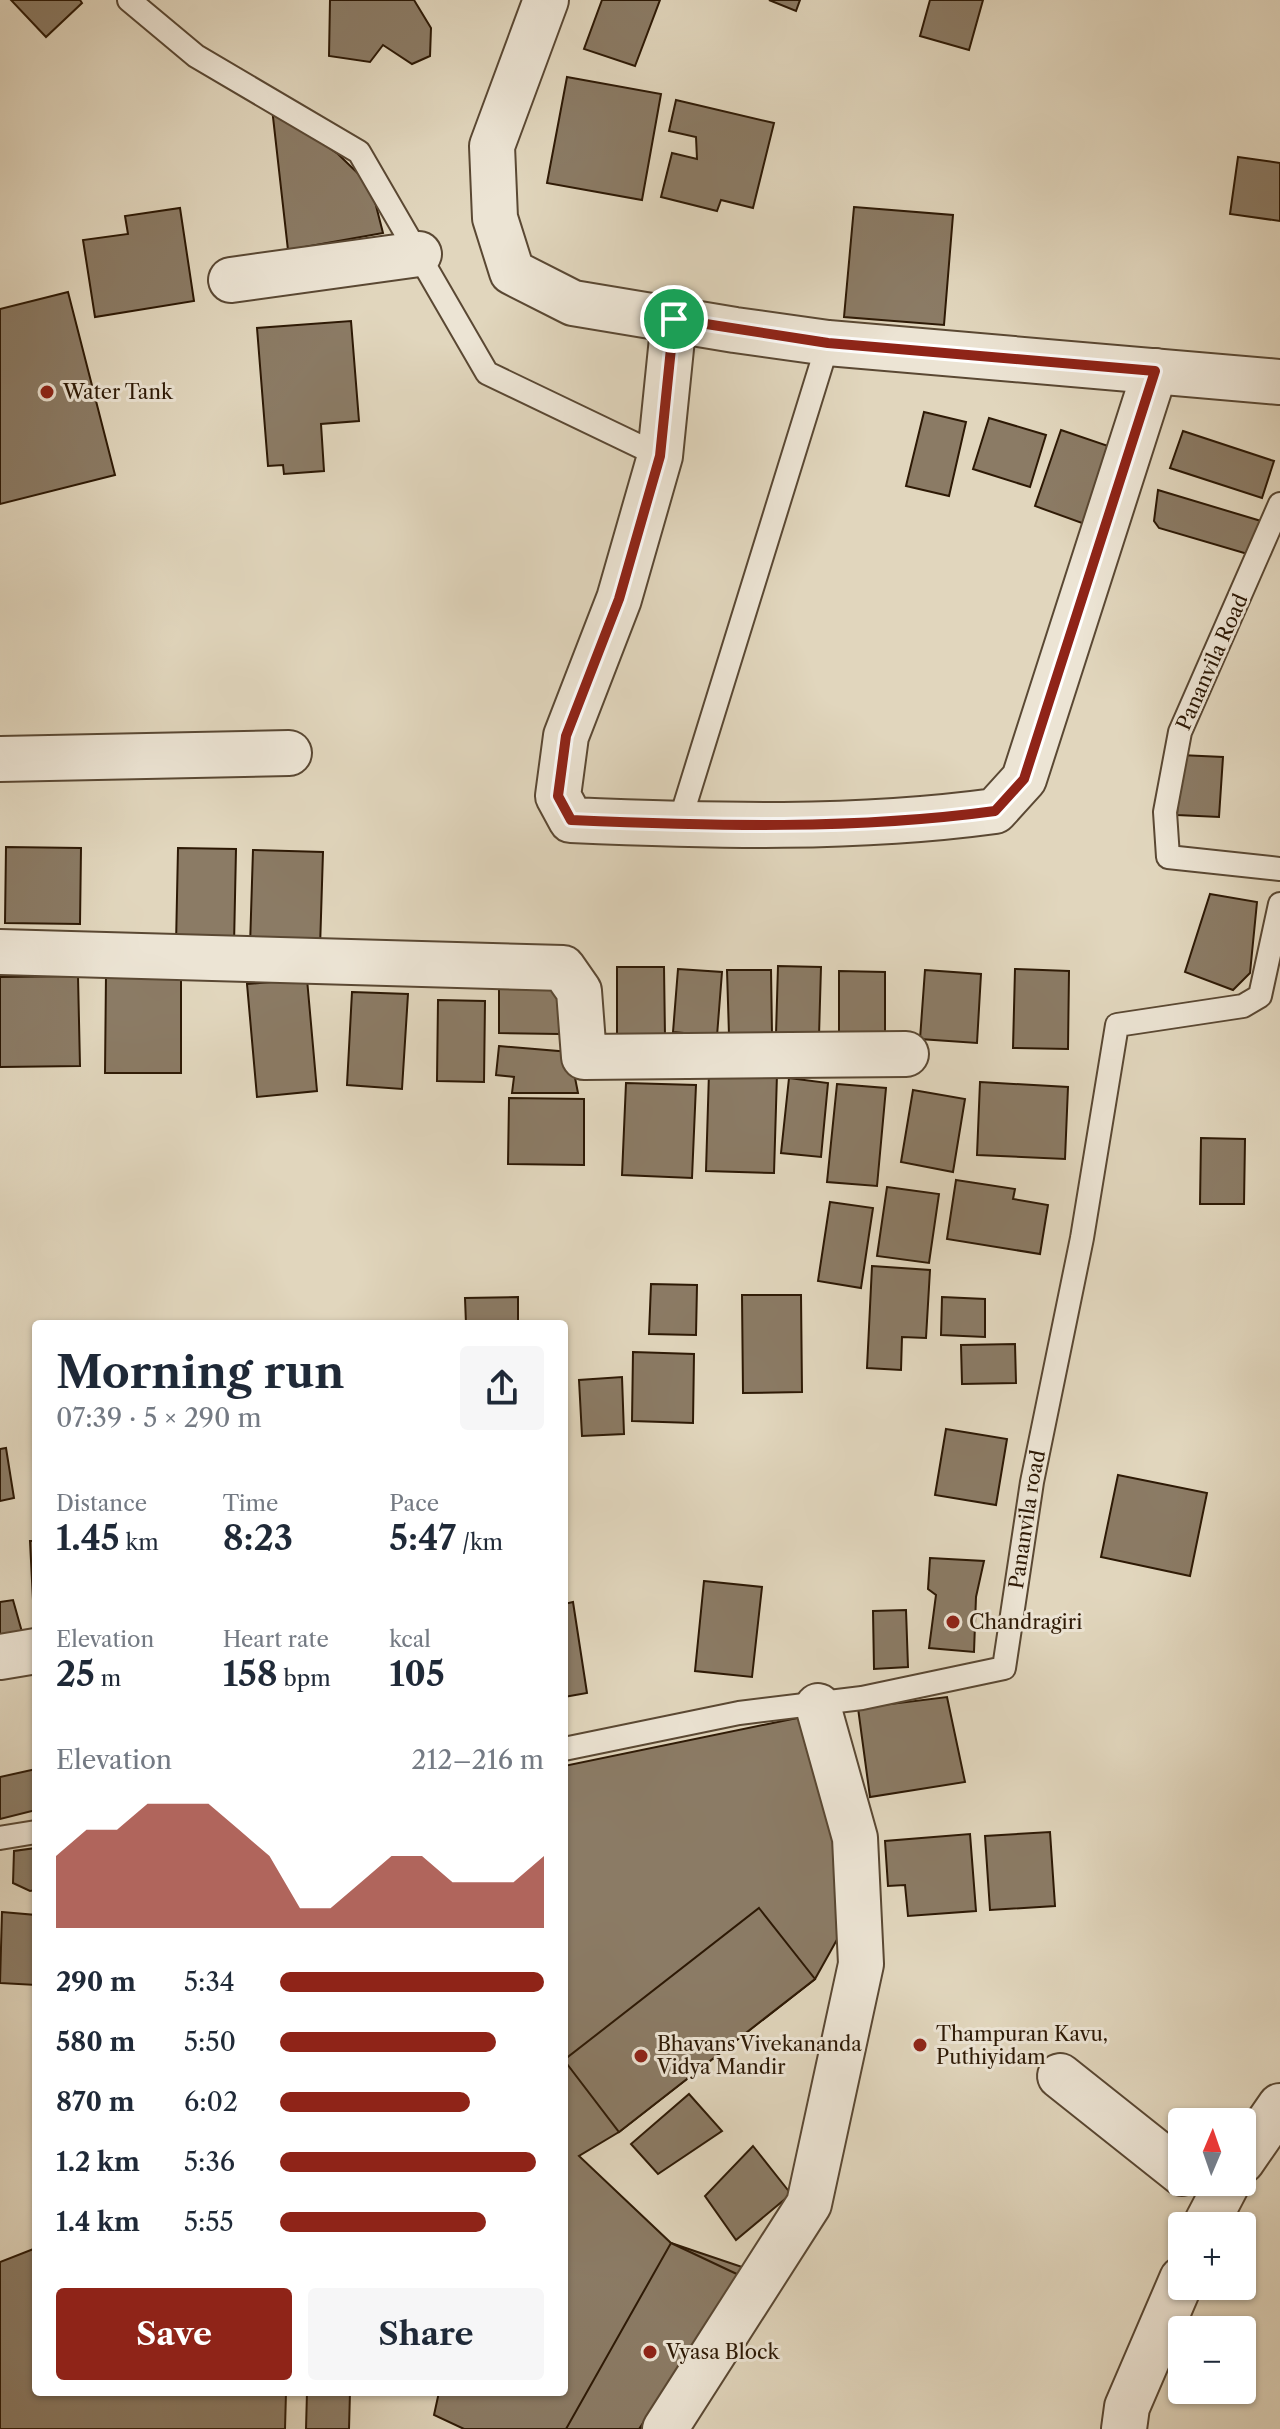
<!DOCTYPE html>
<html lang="en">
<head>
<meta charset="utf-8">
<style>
  body { margin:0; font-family:"Libre Caslon Text",serif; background:#f6f6f7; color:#1f2937; height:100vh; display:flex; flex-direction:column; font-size:30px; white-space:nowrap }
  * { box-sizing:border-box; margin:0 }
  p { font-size:26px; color:#747a83 }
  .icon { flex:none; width:44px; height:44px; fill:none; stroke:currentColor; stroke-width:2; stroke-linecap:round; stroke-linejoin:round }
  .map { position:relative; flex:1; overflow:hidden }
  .panel { position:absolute; left:32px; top:1320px; width:536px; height:1076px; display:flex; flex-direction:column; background:#fff; border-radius:8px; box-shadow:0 2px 6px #0004 }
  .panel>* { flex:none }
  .needle { width:52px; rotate:2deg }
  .tools { position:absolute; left:1168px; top:2108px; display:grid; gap:16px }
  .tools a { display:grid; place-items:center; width:88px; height:88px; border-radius:8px; background:#fff; box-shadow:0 2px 6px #0004; font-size:40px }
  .pin { position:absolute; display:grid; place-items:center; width:68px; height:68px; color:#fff; margin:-34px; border:4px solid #fff; border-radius:50%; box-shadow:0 2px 8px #0007 }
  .round { display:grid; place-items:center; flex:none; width:84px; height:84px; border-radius:8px; background:#f6f6f7 }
  .summary { display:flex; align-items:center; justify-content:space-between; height:136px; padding:0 24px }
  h1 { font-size:44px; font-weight:700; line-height:60px }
  .figures { display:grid; grid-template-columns:repeat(3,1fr); gap:12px; height:136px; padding:8px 24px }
  .figures div { display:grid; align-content:center }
  .figures b { font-size:34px; font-weight:700 }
  .figures small { font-size:22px; font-weight:400 }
  .figures p { font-size:22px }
  .chart { height:224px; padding:16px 24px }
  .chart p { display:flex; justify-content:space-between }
  .chart svg { width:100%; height:144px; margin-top:8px; fill:#8f2418; opacity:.7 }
  .action { display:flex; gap:16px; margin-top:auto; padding:16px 24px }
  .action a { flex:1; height:92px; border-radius:8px; background:#8f2418; color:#fff; font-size:32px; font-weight:700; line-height:92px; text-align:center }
  .action a+a { background:#f6f6f7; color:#1f2937 }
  ul { padding:0 24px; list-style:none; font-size:26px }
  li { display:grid; grid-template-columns:128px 96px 1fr; align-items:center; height:60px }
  li i { height:20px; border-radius:10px; background:#8f2418 }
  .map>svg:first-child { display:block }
  .building { fill:#8b7b65; stroke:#2d1905; stroke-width:2 }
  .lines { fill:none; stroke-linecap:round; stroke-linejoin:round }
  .lane-casing { stroke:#5a4833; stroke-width:26 }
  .street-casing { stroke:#5a4833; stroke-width:48 }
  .lane { stroke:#ece4d4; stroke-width:22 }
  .street { stroke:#ece4d4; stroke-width:44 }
  .route-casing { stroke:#fff; stroke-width:16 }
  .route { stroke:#8f2418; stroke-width:10 }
  .poi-dot { fill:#8f2418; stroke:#ece4d4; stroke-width:3 }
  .labels { text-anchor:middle; stroke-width:6; stroke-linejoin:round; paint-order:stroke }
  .poi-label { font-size:20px; fill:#2d1905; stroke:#ece4d4; text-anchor:start }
  .street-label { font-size:20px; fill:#2d1905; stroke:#ece4d4 }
</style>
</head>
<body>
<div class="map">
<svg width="1280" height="2429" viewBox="0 0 1280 2429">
  <rect width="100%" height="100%" fill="#e1d6bd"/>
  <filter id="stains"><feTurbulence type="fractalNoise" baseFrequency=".0025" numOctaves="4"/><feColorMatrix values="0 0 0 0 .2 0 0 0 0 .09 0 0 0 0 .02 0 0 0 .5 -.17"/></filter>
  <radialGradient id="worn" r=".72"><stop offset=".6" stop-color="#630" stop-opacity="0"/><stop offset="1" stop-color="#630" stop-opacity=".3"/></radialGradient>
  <!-- building -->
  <g class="building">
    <polygon points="11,0 80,0 82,3 46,37"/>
    <polygon points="330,0 414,0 431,28 430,56 412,64 383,45 370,62 329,56"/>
    <polygon points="602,0 660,0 635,66 584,49"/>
    <polygon points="769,0 800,0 796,11"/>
    <polygon points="930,0 983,0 969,50 920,36"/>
    <polygon points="567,77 661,94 642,200 547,183"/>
    <polygon points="676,100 774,123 753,208 721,200 717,211 661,197 672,153 697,159 696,137 669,131"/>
    <polygon points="272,108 338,154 371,186 383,233 288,250"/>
    <polygon points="1238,157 1280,163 1280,221 1230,214"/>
    <polygon points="854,207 953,215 944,325 844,317"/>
    <polygon points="180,208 194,301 95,317 83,240 128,234 125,216"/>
    <polygon points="68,292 115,475 0,504 0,309"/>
    <polygon points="351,321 359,421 321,424 324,471 284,474 283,465 268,466 257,328"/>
    <polygon points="924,412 966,422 949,496 906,486"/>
    <polygon points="989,418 1046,435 1030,487 973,469"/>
    <polygon points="1061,430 1120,450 1093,527 1035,506"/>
    <polygon points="1183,431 1274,461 1262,498 1170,468"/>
    <polygon points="1158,490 1261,521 1251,555 1159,528 1154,521"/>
    <polygon points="1180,755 1223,757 1219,817 1177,815"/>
    <polygon points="6,847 81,848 80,924 5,923"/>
    <polygon points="178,848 236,849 234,945 176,945"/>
    <polygon points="253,850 323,852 320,948 250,946"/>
    <polygon points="1210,894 1257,902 1250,973 1233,990 1185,972"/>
    <polygon points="778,966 821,967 819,1036 776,1034"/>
    <polygon points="617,967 664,967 665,1037 617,1037"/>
    <polygon points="678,969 722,972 717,1036 673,1032"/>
    <polygon points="1015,969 1069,971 1068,1049 1013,1048"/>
    <polygon points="727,970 771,970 772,1034 729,1035"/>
    <polygon points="925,970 981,974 977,1043 920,1039"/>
    <polygon points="839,971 885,972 885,1039 839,1039"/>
    <polygon points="106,974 181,975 181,1073 105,1073"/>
    <polygon points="78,976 80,1066 0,1067 0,977"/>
    <polygon points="307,979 317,1091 257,1097 247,984"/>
    <polygon points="499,987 560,989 559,1034 499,1033"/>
    <polygon points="352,992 408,994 402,1089 347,1085"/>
    <polygon points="438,1000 485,1001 484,1082 437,1081"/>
    <polygon points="499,1046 570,1052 578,1093 512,1093 514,1077 496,1075"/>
    <polygon points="709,1072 777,1074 774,1173 706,1171"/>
    <polygon points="789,1078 828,1083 821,1157 781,1153"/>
    <polygon points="980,1082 1068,1087 1065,1159 977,1155"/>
    <polygon points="626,1083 696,1085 692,1178 622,1175"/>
    <polygon points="837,1084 886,1088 877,1186 827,1182"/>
    <polygon points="913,1090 965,1099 953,1172 901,1162"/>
    <polygon points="509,1098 584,1099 584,1165 508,1164"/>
    <polygon points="1201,1138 1245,1139 1244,1204 1200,1204"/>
    <polygon points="956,1180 1015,1189 1013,1199 1048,1205 1040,1254 947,1239"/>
    <polygon points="887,1187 939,1194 929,1263 877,1256"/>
    <polygon points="830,1202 873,1208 861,1288 818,1281"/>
    <polygon points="872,1266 930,1270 926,1338 902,1337 901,1370 867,1368"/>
    <polygon points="651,1284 697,1285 696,1335 649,1334"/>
    <polygon points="742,1295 801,1295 802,1392 743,1393"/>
    <polygon points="518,1297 518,1324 466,1324 465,1298"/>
    <polygon points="942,1297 985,1299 985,1337 941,1335"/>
    <polygon points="1015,1344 1016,1383 962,1384 961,1345"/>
    <polygon points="633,1352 694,1354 693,1423 632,1421"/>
    <polygon points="622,1377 624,1434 582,1436 579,1380"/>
    <polygon points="946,1429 1007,1439 996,1505 935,1495"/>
    <polygon points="6,1448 14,1498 0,1501 0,1449"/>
    <polygon points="1118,1475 1207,1493 1190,1576 1101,1557"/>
    <polygon points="30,1541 36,1541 36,1600 33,1600"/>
    <polygon points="930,1558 984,1561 976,1597 974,1652 929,1648 936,1595 928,1589"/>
    <polygon points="704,1581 762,1587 752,1677 695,1671"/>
    <polygon points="13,1600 22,1632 0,1636 0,1602"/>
    <polygon points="573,1602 587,1693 564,1697 564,1604"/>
    <polygon points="906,1610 908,1667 874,1669 873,1611"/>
    <polygon points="947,1697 965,1782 870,1797 858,1708"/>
    <polygon points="807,1716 837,1832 839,1936 815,1979 619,2132 579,2156 671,2243 751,2270 641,2429 464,2429 434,2415 439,2392 564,2392 564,1766"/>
    <polygon points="36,1769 36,1810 0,1819 0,1777"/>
    <polygon points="1050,1832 1055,1906 990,1910 985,1836"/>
    <polygon points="970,1834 976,1911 908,1916 905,1885 888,1886 885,1841"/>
    <polygon points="36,1848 36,1890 30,1891 13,1883 14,1851"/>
    <polygon points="759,1908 815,1979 619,2132 564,2060"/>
    <polygon points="2,1912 36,1915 36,1985 0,1983"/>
    <polygon points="689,2094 722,2131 658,2174 631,2144"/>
    <polygon points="753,2146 791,2194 736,2240 705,2196"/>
    <polygon points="671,2243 741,2276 639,2429 566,2429"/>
    <polygon points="36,2248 36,2392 286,2392 285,2429 0,2429 0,2262"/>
    <polygon points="307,2392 350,2392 349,2429 306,2429"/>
  </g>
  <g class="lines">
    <!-- lane casing -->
    <g class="lane-casing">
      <g id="lane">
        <polyline points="129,0 196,56 359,152 487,373 660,456"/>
        <polyline points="1280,504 1180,732 1165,812 1168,857 1280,869"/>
        <polyline points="679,824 828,343"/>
        <path id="s1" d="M564,1749L739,1713L862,1698L1004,1668L1032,1482L1082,1238L1117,1025L1243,1006L1260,996L1280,904"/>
        <polyline points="0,1838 36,1832"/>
      </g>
    </g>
    <!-- street casing -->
    <g class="street-casing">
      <g id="street">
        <polyline points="546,0 492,146 495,218 512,272 573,303 735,330 828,343 1280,382"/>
        <polyline points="231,280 419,254"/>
        <path d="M674,319L660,456L619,599L566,736L558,796L571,820C712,826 855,830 995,811L1024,779L1155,371"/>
        <polyline points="0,759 289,753"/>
        <polyline points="0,952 563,968 579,991 584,1057 906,1054"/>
        <polyline points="0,1657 36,1651"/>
        <polyline points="1060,2076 1182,2173"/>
        <polyline points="1242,2161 1280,2106"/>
        <polyline points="1205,2226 1228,2182"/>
        <polyline points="665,2429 809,2204 861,1964 855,1838 818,1706"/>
        <polyline points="1124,2429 1127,2407 1182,2279"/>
      </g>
    </g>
    <!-- lane -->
    <use href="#lane" class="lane"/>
    <!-- street -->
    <use href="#street" class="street"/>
  </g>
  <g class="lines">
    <!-- route casing -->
    <g class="route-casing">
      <path id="route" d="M674,319L828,343L1155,371L1024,779L995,811C855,830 712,826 571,820L558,796L566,736L619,599L660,456Z"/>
    </g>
    <!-- route -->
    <use href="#route" class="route"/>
  </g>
  <!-- markers -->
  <g class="poi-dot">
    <circle cx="47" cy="392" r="8"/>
    <circle cx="953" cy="1622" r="8"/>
    <circle cx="920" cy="2045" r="8"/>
    <circle cx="641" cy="2056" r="8"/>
    <circle cx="650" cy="2352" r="8"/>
  </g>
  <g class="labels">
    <!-- poi labels -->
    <g class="poi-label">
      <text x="63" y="399">Water Tank</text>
      <text x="969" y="1629">Chandragiri</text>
      <text x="936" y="2041">Thampuran Kavu,<tspan x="936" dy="23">Puthiyidam</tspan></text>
      <text x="657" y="2051">Bhavans Vivekananda<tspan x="657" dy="23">Vidya Mandir</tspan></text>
      <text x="666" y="2359">Vyasa Block</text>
    </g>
    <!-- street labels -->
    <g class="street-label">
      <text transform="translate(1212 662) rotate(-66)" y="7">Pananvila Road</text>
      <text dy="7" stroke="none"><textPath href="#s1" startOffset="598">Pananvila road</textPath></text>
    </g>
  </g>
  <rect width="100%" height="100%" filter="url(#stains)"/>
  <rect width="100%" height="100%" fill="url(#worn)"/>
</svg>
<div class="tools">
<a><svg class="needle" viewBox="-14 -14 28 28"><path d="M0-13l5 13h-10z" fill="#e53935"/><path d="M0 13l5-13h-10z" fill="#747a83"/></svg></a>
<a>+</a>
<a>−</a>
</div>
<div class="pin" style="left:674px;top:319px;background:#1e9e55"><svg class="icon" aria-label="arrive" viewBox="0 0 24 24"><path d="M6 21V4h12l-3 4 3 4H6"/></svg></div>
<section class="panel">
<div class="summary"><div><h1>Morning run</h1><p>07:39 · 5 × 290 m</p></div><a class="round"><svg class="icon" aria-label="share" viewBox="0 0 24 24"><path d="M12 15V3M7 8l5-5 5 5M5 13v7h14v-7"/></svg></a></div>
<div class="figures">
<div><p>Distance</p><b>1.45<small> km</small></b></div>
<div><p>Time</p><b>8:23</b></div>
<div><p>Pace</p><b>5:47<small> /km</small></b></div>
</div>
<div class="figures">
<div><p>Elevation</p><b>25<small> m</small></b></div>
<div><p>Heart rate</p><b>158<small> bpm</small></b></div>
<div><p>kcal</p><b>105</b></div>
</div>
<div class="chart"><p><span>Elevation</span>212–216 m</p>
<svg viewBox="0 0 160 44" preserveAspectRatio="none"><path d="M0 44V22L10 14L20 14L30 6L40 6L50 6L60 14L70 22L80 38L90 38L100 30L110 22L120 22L130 30L140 30L150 30L160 22V44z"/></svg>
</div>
<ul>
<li><b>290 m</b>5:34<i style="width:100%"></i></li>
<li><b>580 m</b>5:50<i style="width:82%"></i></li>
<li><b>870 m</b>6:02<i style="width:72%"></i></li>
<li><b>1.2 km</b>5:36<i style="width:97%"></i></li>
<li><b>1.4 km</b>5:55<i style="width:78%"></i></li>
</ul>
<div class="action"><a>Save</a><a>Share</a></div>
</section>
</div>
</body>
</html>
